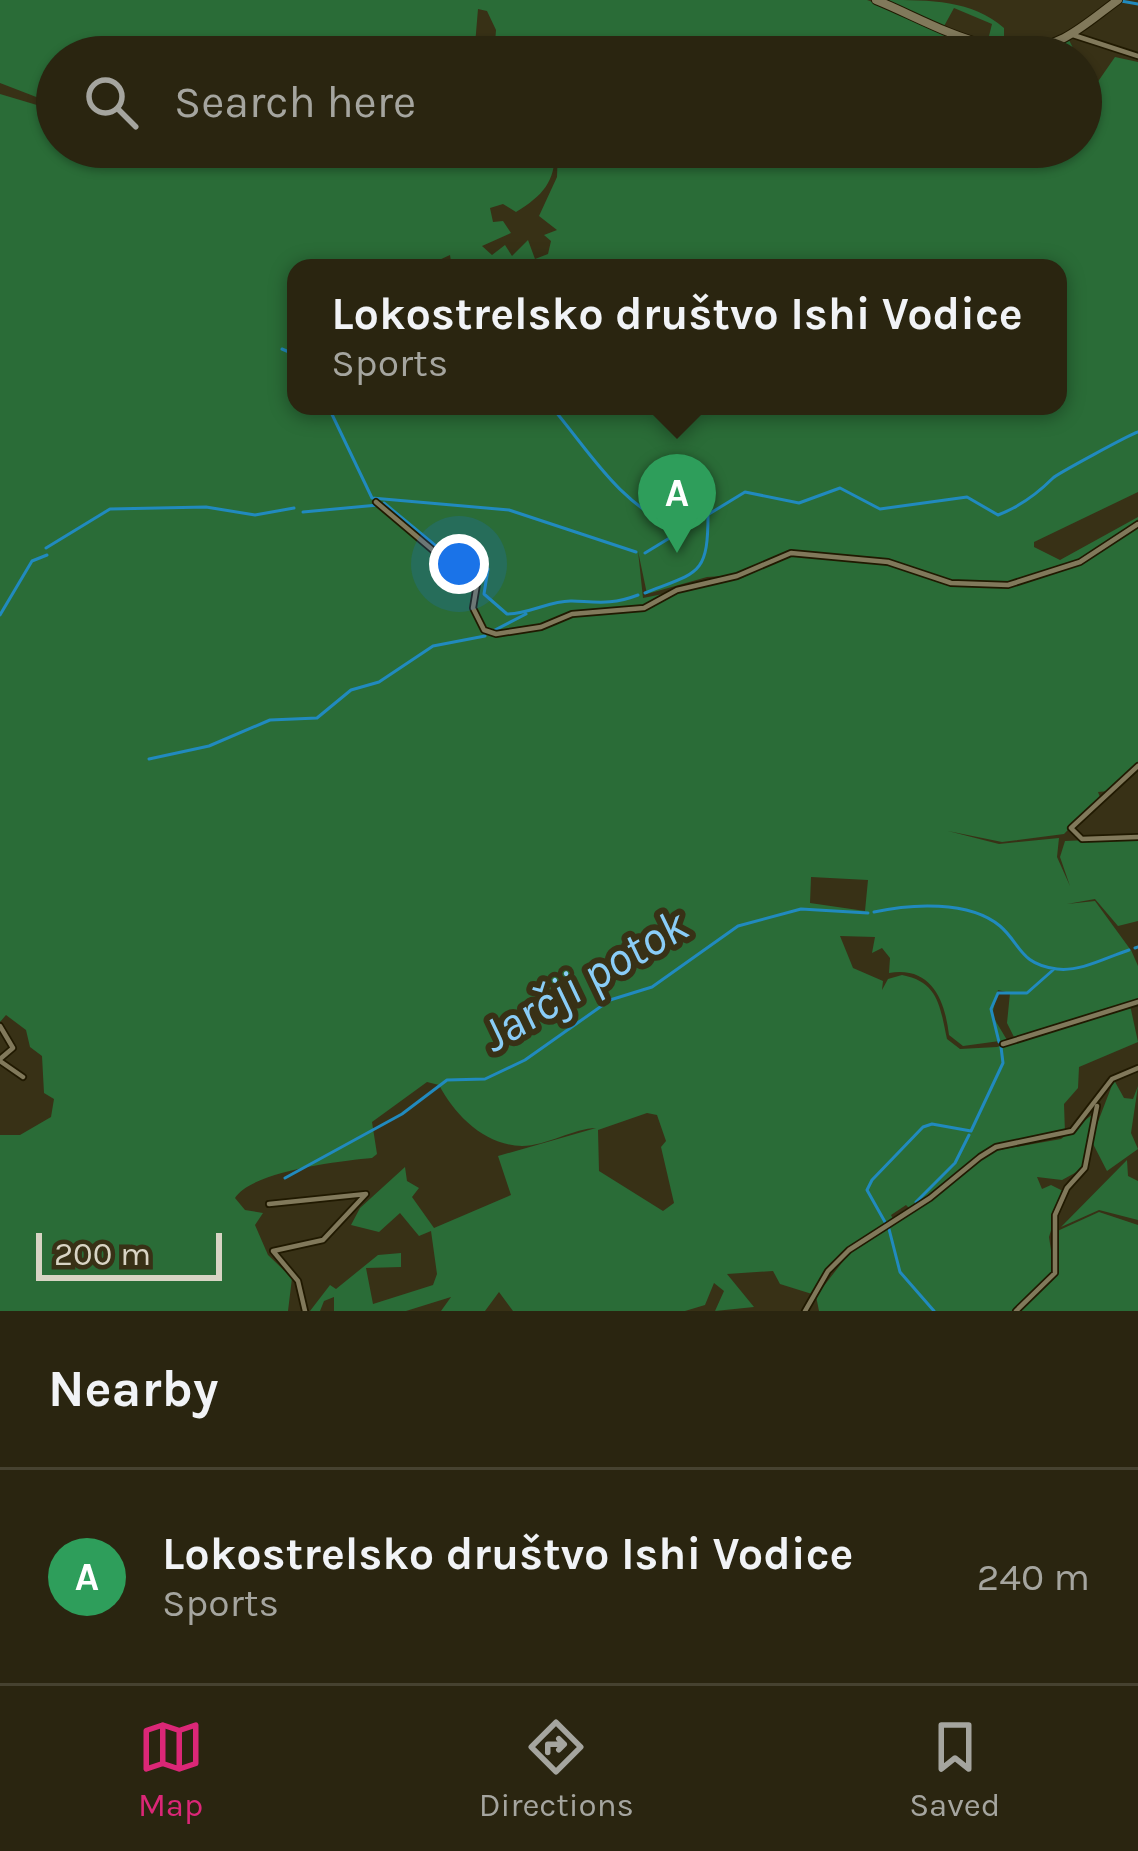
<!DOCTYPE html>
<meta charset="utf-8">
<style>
body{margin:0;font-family:Karla,sans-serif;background:#322d19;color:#f1f3f6}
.scale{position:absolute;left:36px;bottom:30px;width:186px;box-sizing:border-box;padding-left:12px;border:6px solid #d8d4c4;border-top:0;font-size:33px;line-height:42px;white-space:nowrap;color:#d8d4c4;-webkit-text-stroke:9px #383116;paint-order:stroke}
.you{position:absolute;left:459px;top:564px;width:42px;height:42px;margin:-30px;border:9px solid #fff;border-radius:50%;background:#1a73e8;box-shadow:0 0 0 18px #1a73e833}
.badge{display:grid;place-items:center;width:78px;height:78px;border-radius:50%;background:#db2777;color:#fff;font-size:39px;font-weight:700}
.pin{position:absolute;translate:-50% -99px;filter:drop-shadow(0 3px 6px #0008)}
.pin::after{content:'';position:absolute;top:63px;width:42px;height:36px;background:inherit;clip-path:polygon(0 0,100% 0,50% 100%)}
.popup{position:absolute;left:287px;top:259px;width:780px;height:156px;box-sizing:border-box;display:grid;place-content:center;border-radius:24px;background:#2a2510;filter:drop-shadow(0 3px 9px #0005);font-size:39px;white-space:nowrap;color:#a5a59f}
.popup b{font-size:45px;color:#f1f3f6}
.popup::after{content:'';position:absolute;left:50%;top:100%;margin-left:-24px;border:24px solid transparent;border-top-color:#2a2510}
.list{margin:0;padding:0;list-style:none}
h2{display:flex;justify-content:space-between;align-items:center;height:156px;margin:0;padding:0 48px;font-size:51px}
h2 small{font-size:39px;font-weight:400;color:#a5a59f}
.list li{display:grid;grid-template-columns:78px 1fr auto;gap:36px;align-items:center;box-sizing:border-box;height:216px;padding:0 48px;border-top:3px solid #464230}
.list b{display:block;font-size:45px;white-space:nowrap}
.list p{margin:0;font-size:39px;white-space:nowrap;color:#a5a59f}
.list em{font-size:39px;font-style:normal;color:#a5a59f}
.icon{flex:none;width:66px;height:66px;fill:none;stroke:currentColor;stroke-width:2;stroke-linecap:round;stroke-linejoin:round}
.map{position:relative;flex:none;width:1138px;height:1311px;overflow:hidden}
.search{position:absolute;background:#2a2510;box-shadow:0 3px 9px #0004;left:36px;right:36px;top:36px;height:132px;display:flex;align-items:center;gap:30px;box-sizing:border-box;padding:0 42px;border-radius:66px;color:#a5a59f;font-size:45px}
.sheet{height:372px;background:#2a2510}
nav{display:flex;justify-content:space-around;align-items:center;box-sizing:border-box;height:168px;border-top:3px solid #464230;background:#2a2510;font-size:33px;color:#a5a59f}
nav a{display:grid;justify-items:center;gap:6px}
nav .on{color:#db2777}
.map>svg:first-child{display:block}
.green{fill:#2a6c37;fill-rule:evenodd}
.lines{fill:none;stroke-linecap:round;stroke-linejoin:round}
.stream{stroke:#218abe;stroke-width:3}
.street-casing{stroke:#201900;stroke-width:8}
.secondary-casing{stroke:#201900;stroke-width:10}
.street{stroke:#81795b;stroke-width:4.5}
.secondary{stroke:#81795b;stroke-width:8}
.labels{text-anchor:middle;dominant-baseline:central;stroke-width:12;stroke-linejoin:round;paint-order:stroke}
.water-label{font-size:48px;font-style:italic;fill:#8acdf7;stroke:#383116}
</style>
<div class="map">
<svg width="1138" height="1311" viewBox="0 0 1138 1311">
<rect width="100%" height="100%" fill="#383116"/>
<path class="green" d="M0,0H867C931,22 999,67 1069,40L1077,56L494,57L496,30L487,11L478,9L474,57H57V105L0,83Z
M886,0C930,0 972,0 1004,28V41L988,40L992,24L954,8L943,28Z
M1115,57L1138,62V492L1034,542V547L1060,560L1138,517V522L1073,563L1000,584L945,580L871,557L789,551L739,575L707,577L647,594L638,551L643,598L742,578L791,554L884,562L943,584L1000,588L1080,565L1138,525V764L1109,791L1098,792L1100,797L1064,834L1002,842L948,831L999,844L1059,838L1057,857L1070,886L1060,857L1065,841L1138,838V921L1118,926L1095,899L1067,904L1095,901L1130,949L1106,957L1131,950L1138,966V1000L1014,1037L1007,1023L1010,993L998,990L992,1015L1007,1040L963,1046L949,1035C945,1001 932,966 889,973L890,958L882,948L872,953L875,937L840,936L853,968L883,981L882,990L888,979L902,975C939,982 940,1007 947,1039L960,1049L997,1047L1130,1005L1138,1042L1079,1067L1078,1088L1064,1104L1065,1133L996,1145L910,1209L906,1205L891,1215L893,1219L849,1247L812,1294L780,1284L773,1271L727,1274L754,1307L715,1311L724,1291L714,1283L705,1305L685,1311H513L499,1292L485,1311H441L451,1297L406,1311H334V1297L324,1301L320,1311H310L330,1285L336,1289L378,1255L401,1253V1267L366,1268L373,1304L433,1285L437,1274L431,1231L419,1236L400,1213L379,1232L351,1225L360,1208L405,1167L407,1181L419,1188L412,1197L434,1228L511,1195L498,1156L596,1128C575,1128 546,1146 522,1146C484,1145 455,1115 439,1085L427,1082L372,1122L377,1154L372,1158C340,1161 252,1171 235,1198L245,1210L263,1213L255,1225L268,1255L292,1278L288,1311H0V1135H20L51,1117L54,1099L44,1093L42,1056L30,1047L26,1030L6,1015L0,1022V94L57,111V147H555C556,181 544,195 516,212L503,204L490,208L493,222L503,221L511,233L482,246L492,255L505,245L512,256L528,240L535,259L548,254L551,241L544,235L557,230L539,216L557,177L558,147H1081V106ZM450,255L452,268H1058V406H296V268H448L437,261ZM811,877L868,880L865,911L810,903ZM647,1113L657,1115L666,1141L661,1147L674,1203L663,1211L599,1171L598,1130Z
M1114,1080L1124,1098L1133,1099L1138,1086L1131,1133L1138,1149L1107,1171L1091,1140Z
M1093,1114L1084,1168L1062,1180L1037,1177L1042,1189L1051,1185L1063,1191L1049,1237L1054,1270L1015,1311H819L816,1296L851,1251L935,1197L993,1151L1061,1139Z
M1127,1160L1128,1176L1138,1181V1220L1099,1210L1061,1227Z
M1099,1212L1138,1225V1311H1019L1054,1279L1053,1233Z"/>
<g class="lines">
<path class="stream" d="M1121,1L1138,4
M282,349L296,355
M328,406L372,498L509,510L636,552
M551,406C596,460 614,497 679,532
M384,503L442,551L488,569L484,594L507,614C530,614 551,600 572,601C598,602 612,605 638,595
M303,512L378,505
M46,548L110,509L206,507L255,515L294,508
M645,553L745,492L799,503L840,488L880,509L967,497L998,515C1019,507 1038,493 1053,478C1057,474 1129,435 1138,432
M645,593C698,572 708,576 708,515
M0,615L32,561L47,555
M493,631L526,614
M149,759L209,746L270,720L317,718L351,690L379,682L433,646L485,636
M874,912C910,904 969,900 1000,926C1021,944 1019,964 1057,969C1081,972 1107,957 1129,950
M1135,948L1138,947
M999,1042L991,1009L998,993H1027L1053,970
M285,1178L402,1114L447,1080L485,1079L525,1060L610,1000L652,987L738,926L801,909L868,913
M916,1202L955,1163L969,1135
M885,1222L867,1190L872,1180L923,1127L932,1124L971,1131L1003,1063L1001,1047
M889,1229L900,1272L934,1311"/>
<g class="street-casing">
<path id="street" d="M1070,34L1138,56
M376,502L441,557L474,573L478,578L473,608L484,630L496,634L541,627L572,614L644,608L677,590L737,576L791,553L888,562L951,583L1008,585L1080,562L1138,524
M1138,766L1071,828L1082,839L1138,837
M0,1026L13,1048L0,1059
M1003,1044L1138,1002
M0,1061L23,1077
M269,1204L366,1194L323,1240L273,1251L298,1281L305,1311
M805,1311L828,1271L849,1250L930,1198L980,1157L996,1147L1072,1131L1112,1079L1138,1068
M1016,1311L1055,1273V1215L1067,1188L1085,1168L1097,1106"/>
</g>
<g class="secondary-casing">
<path id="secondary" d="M876,0C931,22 1003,70 1064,38C1083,28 1100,13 1118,0"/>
</g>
<use href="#street" class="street"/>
<use href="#secondary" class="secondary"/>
</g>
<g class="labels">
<g class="water-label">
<text transform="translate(584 980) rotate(-31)">Jarčji potok</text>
</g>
</g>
</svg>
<div class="scale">200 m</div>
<div class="you"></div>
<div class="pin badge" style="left:677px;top:553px;background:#2e9e5b">A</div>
<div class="popup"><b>Lokostrelsko društvo Ishi Vodice</b>Sports</div>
<div class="search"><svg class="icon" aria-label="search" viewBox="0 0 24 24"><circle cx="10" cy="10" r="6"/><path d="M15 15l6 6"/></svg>Search here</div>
</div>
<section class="sheet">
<h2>Nearby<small></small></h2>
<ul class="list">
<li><span class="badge" style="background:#2e9e5b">A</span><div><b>Lokostrelsko društvo Ishi Vodice</b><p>Sports</p></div><em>240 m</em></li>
</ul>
</section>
<nav>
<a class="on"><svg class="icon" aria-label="map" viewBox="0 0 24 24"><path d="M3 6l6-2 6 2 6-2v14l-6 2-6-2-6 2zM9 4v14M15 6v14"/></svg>Map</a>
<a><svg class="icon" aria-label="directions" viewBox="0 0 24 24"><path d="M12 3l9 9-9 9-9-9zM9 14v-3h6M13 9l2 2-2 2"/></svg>Directions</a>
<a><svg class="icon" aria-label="saved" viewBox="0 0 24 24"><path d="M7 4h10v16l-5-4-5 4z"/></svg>Saved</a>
</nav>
